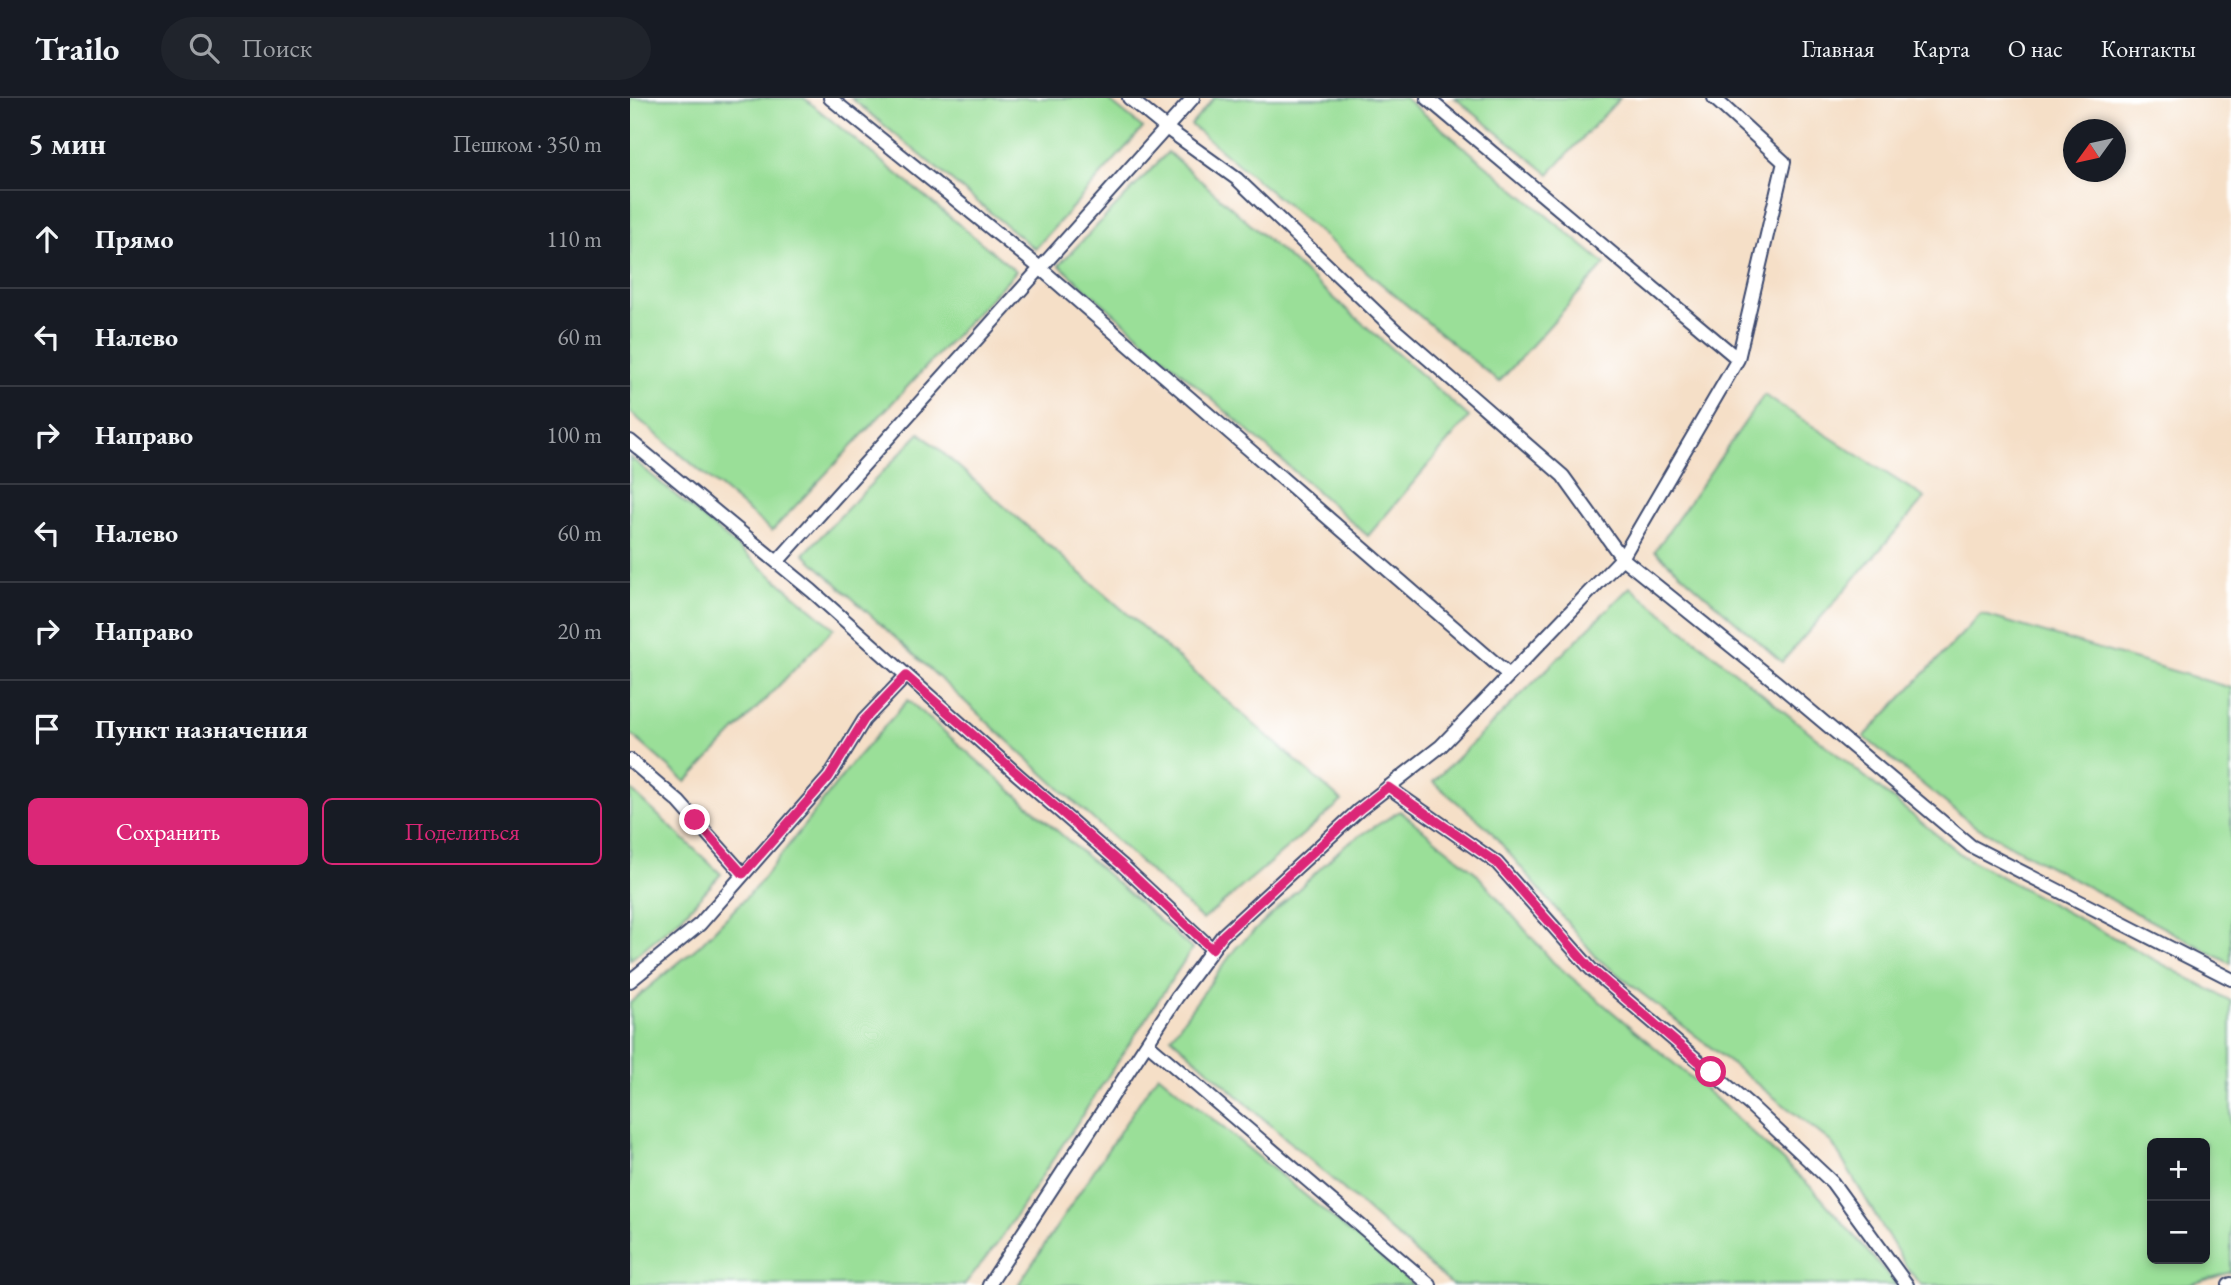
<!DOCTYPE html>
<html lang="ru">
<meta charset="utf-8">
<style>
body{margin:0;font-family:"EB Garamond",serif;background:#20242c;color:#f1f3f6}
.controls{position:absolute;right:21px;bottom:21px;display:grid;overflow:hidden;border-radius:10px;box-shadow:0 4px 10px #0003}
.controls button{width:63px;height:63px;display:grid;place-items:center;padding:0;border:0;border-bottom:2px solid #363941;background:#171b24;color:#f1f3f6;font:35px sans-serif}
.compass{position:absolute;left:1433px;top:21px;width:63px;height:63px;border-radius:50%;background:#171b24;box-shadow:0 4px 10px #0003;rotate:237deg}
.stop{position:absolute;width:21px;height:21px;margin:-16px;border:5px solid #db2777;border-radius:50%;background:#fff}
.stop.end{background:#db2777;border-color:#fff;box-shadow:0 2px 7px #0008}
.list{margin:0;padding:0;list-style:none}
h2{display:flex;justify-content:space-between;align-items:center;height:91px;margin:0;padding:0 28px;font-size:30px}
h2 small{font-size:23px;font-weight:400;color:#9ea1a6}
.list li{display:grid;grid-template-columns:46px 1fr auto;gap:21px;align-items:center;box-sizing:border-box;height:98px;padding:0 28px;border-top:2px solid #363941}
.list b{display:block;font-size:26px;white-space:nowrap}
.list em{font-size:23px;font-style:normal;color:#9ea1a6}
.actions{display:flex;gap:14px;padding:21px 28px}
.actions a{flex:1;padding:16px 0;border:2px solid #db2777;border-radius:10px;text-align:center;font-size:24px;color:#db2777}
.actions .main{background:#db2777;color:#fff}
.icon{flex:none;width:38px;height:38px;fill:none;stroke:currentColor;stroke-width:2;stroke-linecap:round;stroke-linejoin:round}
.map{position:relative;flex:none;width:1601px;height:1187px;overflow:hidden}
header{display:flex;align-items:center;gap:42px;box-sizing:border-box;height:98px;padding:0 35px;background:#171b24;border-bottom:2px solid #363941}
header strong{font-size:33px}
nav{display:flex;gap:38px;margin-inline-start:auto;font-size:24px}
.search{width:490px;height:63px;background:#20242c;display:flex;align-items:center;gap:18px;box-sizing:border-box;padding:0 24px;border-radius:38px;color:#9ea1a6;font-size:26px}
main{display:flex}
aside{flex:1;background:#171b24}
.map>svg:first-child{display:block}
.green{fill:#9adf98;stroke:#5a877b;stroke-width:2;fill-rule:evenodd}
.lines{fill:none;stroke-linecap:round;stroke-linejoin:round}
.service-casing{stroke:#3c496e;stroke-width:16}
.service{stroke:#fff;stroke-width:12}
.route{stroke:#db2777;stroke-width:9}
</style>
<header>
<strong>Trailo</strong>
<div class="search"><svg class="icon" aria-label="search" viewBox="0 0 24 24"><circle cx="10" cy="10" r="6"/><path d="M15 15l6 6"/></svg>Поиск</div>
<nav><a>Главная</a><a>Карта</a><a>О нас</a><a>Контакты</a></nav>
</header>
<main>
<aside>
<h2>5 мин<small>Пешком · 350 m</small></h2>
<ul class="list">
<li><svg class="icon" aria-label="ahead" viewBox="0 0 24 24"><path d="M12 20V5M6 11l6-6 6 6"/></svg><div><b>Прямо</b></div><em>110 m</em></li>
<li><svg class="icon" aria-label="left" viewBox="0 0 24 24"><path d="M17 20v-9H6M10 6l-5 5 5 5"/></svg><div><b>Налево</b></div><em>60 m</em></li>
<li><svg class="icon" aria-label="right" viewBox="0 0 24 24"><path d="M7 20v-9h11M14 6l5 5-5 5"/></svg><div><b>Направо</b></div><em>100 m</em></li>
<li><svg class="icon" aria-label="left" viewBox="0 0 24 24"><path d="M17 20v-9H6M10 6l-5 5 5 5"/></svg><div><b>Налево</b></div><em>60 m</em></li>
<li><svg class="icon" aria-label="right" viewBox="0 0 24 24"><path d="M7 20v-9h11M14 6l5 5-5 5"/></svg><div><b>Направо</b></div><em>20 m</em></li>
<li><svg class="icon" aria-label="arrive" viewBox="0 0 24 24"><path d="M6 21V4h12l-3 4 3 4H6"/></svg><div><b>Пункт назначения</b></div></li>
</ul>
<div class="actions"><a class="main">Сохранить</a><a>Поделиться</a></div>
</aside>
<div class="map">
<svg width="1601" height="1187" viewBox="0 0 1601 1187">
<rect width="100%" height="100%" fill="#fff"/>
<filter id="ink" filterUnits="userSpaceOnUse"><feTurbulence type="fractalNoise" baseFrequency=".0143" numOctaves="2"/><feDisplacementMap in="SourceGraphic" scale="14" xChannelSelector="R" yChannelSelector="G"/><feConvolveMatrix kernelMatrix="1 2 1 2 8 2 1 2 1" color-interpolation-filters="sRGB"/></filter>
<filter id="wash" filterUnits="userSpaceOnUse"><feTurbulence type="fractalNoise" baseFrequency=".00686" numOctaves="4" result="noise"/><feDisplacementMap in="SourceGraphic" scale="28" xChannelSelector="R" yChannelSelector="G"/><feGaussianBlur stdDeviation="1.57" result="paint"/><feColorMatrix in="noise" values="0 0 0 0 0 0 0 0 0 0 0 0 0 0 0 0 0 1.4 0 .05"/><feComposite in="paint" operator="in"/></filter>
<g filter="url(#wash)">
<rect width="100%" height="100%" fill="#f5dfc7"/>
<path class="green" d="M0,0H174L386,173L142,433L0,314Z
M221,0H476L513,30L405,151Z
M584,0H775L975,166L869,284L561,27Z
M825,0H990L919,76Z
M538,54L839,319L738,438L429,167Z
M1134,297L1295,400L1152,564L1025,453Z
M290,335L712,703L573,822L174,456Z
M0,359L204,530L56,684L0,635Z
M1000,489L1333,758L1601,903V1174L1559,1187H1292L1279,1173L1202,1045L967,860L858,730L803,684ZM1522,1045H1575V1161H1522Z
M1351,516L1601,590V866L1343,727L1234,639Z
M278,602L562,851L367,1146L334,1187H0V905L70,847L127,788L224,663Z
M0,691L91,776L51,820L0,862Z
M770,713L845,774L923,864L1084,999L1185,1093L1267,1187H822L541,939L606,850L715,747Z
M528,976L784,1187H388Z"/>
</g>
<g filter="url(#ink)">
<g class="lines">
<g class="service-casing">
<path id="service" d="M200,0L410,170L879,577
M499,0L536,30L607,81L764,231L933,378L992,460L1108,261L797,0
M1084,0L1154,64L1108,261
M0,343L182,493L388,677L493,768L582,851
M147,464L563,0
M0,662L49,704L113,776
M758,689L867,765L961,871L1121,1008L1202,1084L1277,1187
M0,883L70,826L199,679L234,622L276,578
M517,945L800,1187
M359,1187L547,899L593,837L729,712L811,648L992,460L1146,584L1341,748L1601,881
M1599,1187L1601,1186"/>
</g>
<use href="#service" class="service"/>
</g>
</g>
<g class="lines" filter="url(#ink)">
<path class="route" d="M65,722L113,776L199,679L234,622L276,578L493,768L582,851L593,837L729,712L758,689L867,765L961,871L1081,974"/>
</g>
</svg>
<div class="controls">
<button>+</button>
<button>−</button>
</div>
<svg class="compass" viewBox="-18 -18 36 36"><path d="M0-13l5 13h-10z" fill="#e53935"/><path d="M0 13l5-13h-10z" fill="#9ea1a6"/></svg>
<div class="stop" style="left:1081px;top:974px"></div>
<div class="stop end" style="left:65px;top:722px"></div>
</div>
</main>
